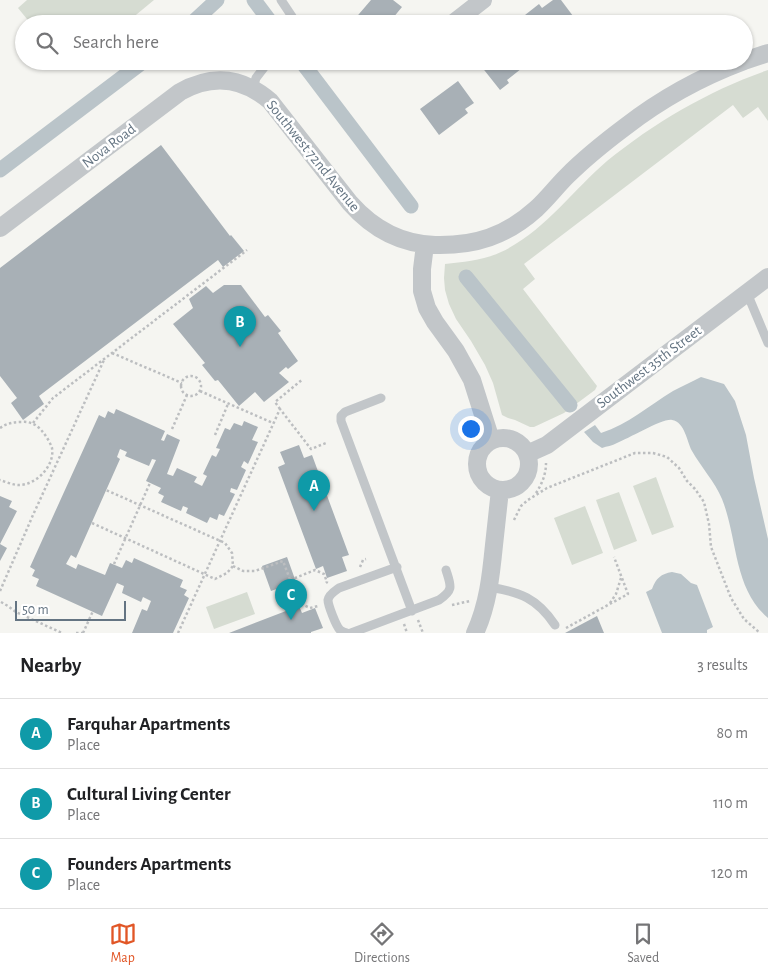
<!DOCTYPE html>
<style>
body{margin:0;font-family:"Alegreya Sans",sans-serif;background:#f2f2f2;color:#202124}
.scale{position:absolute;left:15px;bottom:12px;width:111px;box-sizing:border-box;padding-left:5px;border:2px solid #647482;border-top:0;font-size:14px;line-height:18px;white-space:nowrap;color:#647482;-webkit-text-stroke:4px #fff;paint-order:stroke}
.you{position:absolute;left:470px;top:428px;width:18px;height:18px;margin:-12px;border:4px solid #fff;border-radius:50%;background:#1a73e8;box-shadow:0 0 0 8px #1a73e833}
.badge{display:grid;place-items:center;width:32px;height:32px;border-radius:50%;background:#e15626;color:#fff;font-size:16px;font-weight:700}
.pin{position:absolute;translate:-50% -41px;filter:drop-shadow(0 1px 2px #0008)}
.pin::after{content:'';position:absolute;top:26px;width:18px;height:15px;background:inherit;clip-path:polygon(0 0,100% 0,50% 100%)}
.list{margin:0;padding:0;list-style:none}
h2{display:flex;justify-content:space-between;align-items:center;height:65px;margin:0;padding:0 20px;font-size:21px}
h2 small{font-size:16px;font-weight:400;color:#757577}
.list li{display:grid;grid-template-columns:32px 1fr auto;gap:15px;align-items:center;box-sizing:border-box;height:70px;padding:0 20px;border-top:1px solid #e0e0e0}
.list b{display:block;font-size:19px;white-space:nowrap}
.list p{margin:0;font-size:16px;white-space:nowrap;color:#757577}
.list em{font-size:16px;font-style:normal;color:#757577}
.icon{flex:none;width:28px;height:28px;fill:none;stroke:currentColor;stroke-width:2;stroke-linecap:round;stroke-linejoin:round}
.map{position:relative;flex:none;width:768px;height:633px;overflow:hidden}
.search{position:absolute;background:#fff;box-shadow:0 1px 4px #0004;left:15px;right:15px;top:15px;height:55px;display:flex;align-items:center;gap:12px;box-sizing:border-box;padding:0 18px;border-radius:28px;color:#757577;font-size:19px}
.sheet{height:275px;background:#fff}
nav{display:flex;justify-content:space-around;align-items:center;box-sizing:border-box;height:70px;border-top:1px solid #e0e0e0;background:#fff;font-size:14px;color:#757577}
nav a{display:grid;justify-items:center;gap:2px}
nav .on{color:#e15626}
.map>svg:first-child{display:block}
.green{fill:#d6dcd2}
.water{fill:#bac4c9}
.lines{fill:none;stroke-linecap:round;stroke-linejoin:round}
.canal{stroke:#bac4c9;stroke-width:15}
.building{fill:#a8b0b6}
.path{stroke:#bcbec0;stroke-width:2.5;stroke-dasharray:2.5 2.5;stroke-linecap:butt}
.service{stroke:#c2c6c9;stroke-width:9}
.minor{stroke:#c2c6c9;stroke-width:18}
.labels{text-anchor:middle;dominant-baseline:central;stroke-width:5;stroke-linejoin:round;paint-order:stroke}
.street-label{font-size:15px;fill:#647482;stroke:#fff}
</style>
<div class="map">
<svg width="768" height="633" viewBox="0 0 768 633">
<rect width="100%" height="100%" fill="#f5f5f1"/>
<path class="green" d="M27,0H154L125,24H31L18,8Z
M768,70V121L758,107L743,118L733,105L524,264L535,279L523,289L597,386L595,390L564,413L534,427H530L515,420L508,418L502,415L493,383L485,365L471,341L456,319L449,304L445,290L444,278L445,264C464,262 484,260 501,252C544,232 572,191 607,161C655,122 710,90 768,70Z
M656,477L674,527L652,535L633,486Z
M619,492L637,541L614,550L596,500Z
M585,506L603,553L572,565L554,518Z
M247,592L255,614L214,629L206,607Z"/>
<path class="water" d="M701,377L724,384L735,401L746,435L754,478L768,539V618C733,588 738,539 722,499C715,482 701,467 692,451C687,442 685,422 672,420C663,418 628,439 617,443C612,446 607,446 602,448L593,442L584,432L595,425L601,433C629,424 648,406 673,391C682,386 692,382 701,377Z
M672,572L681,574L691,583L697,585L713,627L707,630V633H662L646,592L652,589C656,578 661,574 672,572Z"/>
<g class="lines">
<path class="canal" d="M254,0L272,24
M191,24L217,0
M301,61L411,206
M0,170L144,61
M466,277L570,405"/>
</g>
<path class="building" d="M371,0H393L402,7L388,24H356L353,21Z
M553,0H561L573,16L563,24H532L525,15L539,4L542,8Z
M477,61H531L507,80L509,83L500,90Z
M458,81L474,103L465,109L468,113L439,135L420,109Z
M161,145L230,236L231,235L244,251L223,267L218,260L39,396L44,404L23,420L11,403L17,398L0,376V268Z
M224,285H241L265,317L268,315L281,331L278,333L298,361L288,369L286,367L279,373L289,382L264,402L255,392L239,406L218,380L215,381L202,365L205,363L173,324L193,308L189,299L206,286L213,293Z
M116,409L165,431L161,440L164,441L167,434L180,440L167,474L173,476L177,468L197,477L194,482L202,486L207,476L203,474L212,455L216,457L220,449L216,448L225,428L230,430L234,423L242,426L244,421L258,427L252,440L258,442L248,464L244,461L241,467L246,470L237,490L231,488L230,492L235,494L224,516L219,514L217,520L210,517L207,523L186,513L188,508L183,506L181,511L161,502L164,496L158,493L161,488L146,481L156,460L152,459L149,466L125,456L127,452L120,449L117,457L120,459L76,558L71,555L66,564L76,569L78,564L105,575L110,563L122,568L126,560L132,563L134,558L183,580L180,587L187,590L184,595L189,598L173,633H132L142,609L147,611L151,601L143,597L141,602L122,593L124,586L117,583L102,616L36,586L39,579L32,576L35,570L30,567L99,415L105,418L108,411L114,414Z
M299,445L304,458L312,455L349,555L342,557L347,571L327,578L323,566L316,569L278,467L285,464L280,452Z
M0,496L12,501L9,507L17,511L0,544L7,548L0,561Z
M287,557L296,582L271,591L262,566Z
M299,606L302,613L315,608L323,628L311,632V633H229Z
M597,616L604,633H565Z"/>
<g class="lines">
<path class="path" d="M112,353L182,383
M181 386a10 10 0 1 1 20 0a10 10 0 1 1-20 0Z
M200,391L273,423
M280,409L275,402L303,379
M33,423L53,398L247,250
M0,428C7,423 14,422 22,422C30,421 37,425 42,431C46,436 50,442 52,448C55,466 36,485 19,485C13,485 6,482 0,480
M172,429L187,395
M215,435L228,404
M536,493C542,484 546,474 546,463
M514,520L521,506L528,500L547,488L635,453H653L667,457L679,468L687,481L695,489L704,502L709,524L711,547L731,598L744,619L760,633
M92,523L215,579L227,573L233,566L232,553L225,543L106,490
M114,564L150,483
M233,566L243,571H255L283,561L299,603L310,608L318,606
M360,567L363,560L366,559
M290,580L315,570L324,574L327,582L326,583
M0,591L33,515L104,360
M1,602L8,606L16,612L62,633
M610,603L616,594L621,578
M452,605L470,601
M418,620L423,633
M404,624L407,633
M566,628L628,594L614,557
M76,633H83
M83,633L93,611
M178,633L280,409L311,449L326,443"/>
<path class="service" d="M281,0L297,24
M253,88L256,78L269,61
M747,293L768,343
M381,398L345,412L341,416V421L412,611
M489,587C520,592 537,598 555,625
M347,633C343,632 343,632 340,630C336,626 328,605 328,600C329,594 335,591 339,588L397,567
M351,633L439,600C454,590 451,586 446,570"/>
<path class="minor" d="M452,24L483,0
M744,61L768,53
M0,228L180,92C212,74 242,77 270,101L350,203C373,229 400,244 435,245C475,246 506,236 536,209C547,199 556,187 567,176C585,158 605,142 625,127C661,99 701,77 744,61
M425,245L422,269V291L427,308L435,322L456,351L472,380L491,440
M477 464a26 26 0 1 1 52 0a26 26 0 1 1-52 0Z
M527,454L547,445L768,277
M475,633C488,605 491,575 494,545C496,527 498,509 500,490"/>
</g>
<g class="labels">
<g class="street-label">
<text transform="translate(109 146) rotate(-37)">Nova Road</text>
<text transform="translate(313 156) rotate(51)">Southwest 72nd Avenue</text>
<text transform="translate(649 367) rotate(-37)">Southwest 35th Street</text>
</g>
</g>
</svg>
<div class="scale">50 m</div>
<div class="you"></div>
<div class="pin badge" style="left:314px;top:511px;background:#0f9aa8">A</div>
<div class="pin badge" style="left:240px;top:347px;background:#0f9aa8">B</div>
<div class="pin badge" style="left:291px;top:620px;background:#0f9aa8">C</div>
<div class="search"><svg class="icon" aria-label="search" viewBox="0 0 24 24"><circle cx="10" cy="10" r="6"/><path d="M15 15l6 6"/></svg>Search here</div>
</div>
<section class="sheet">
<h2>Nearby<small>3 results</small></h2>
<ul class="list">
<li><span class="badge" style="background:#0f9aa8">A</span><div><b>Farquhar Apartments</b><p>Place</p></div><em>80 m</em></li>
<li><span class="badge" style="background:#0f9aa8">B</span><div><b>Cultural Living Center</b><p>Place</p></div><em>110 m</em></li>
<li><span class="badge" style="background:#0f9aa8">C</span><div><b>Founders Apartments</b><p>Place</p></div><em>120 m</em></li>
</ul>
</section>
<nav>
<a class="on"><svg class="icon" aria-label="map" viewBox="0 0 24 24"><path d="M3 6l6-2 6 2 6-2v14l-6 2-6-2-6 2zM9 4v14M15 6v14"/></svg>Map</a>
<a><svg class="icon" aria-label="directions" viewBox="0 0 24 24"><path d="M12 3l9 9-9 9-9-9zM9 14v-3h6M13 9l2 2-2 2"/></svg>Directions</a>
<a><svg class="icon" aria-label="saved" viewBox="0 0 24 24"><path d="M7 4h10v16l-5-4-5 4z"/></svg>Saved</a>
</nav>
